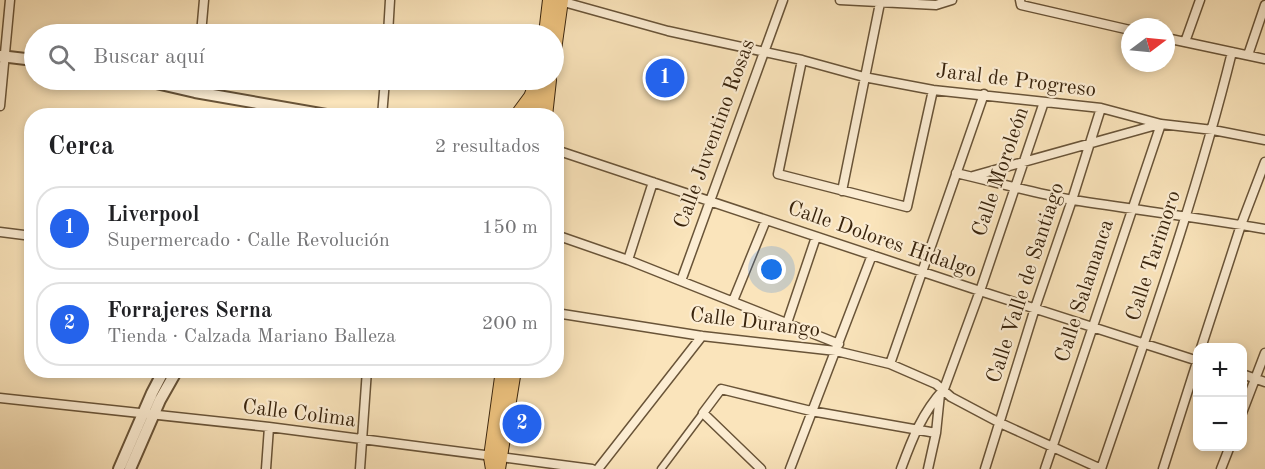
<!DOCTYPE html>
<html lang="es">
<meta charset="utf-8">
<style>
body{margin:0;font-family:"Old Standard TT",serif;background:#f6f6f6;color:#202124}
.controls{position:absolute;right:18px;bottom:18px;display:grid;overflow:hidden;border-radius:12px;box-shadow:0 3px 9px #0003}
.controls button{width:54px;height:54px;display:grid;place-items:center;padding:0;border:0;border-bottom:2px solid #e0e0e0;background:#fff;color:#202124;font:30px sans-serif}
.compass{position:absolute;left:1121px;top:18px;width:54px;height:54px;border-radius:50%;background:#fff;box-shadow:0 3px 9px #0003;rotate:74deg}
.you{position:absolute;left:772px;top:270px;width:21px;height:21px;margin:-15px;border:4px solid #fff;border-radius:50%;background:#1a73e8;box-shadow:0 0 0 9px #1a73e833}
.badge{display:grid;place-items:center;width:39px;height:39px;border-radius:50%;background:#2563eb;color:#fff;font-size:20px;font-weight:700}
.pin{position:absolute;translate:-50% -50%;border:3px solid #fff;box-shadow:0 2px 6px #0006}
.list{margin:0;padding:0;list-style:none}
h2{display:flex;justify-content:space-between;align-items:center;height:78px;margin:0;padding:0 24px;font-size:26px}
h2 small{font-size:20px;font-weight:400;color:#757577}
.list li{display:grid;grid-template-columns:39px 1fr auto;gap:18px;align-items:center;box-sizing:border-box;height:84px;margin:0 12px 12px;padding:0 12px;border:2px solid #e0e0e0;border-radius:24px}
.list b{display:block;font-size:22px;white-space:nowrap}
.list p{margin:0;font-size:20px;white-space:nowrap;color:#757577}
.list em{font-size:20px;font-style:normal;color:#757577}
.icon{flex:none;width:33px;height:33px;fill:none;stroke:currentColor;stroke-width:2;stroke-linecap:round;stroke-linejoin:round}
.map{position:relative;flex:none;width:1265px;height:469px;overflow:hidden}
.search{position:absolute;background:#fff;box-shadow:0 3px 9px #0003;left:24px;top:24px;width:540px;height:66px;display:flex;align-items:center;gap:15px;box-sizing:border-box;padding:0 21px;border-radius:33px;color:#757577;font-size:22px}
.panel{position:absolute;background:#fff;box-shadow:0 3px 9px #0003;left:24px;top:108px;width:540px;height:270px;border-radius:24px}
.map>svg:first-child{display:block}
.lines{fill:none;stroke-linecap:round;stroke-linejoin:round}
.pedestrian-casing{stroke:#695438;stroke-width:9}
.minor-casing{stroke:#695438;stroke-width:11}
.tertiary-casing{stroke:#695438;stroke-width:14}
.primary-casing{stroke:#39240d;stroke-width:16}
.pedestrian{stroke:#fcedd3;stroke-width:6}
.minor{stroke:#fcedd3;stroke-width:8}
.tertiary{stroke:#fcedd3;stroke-width:10}
.primary{stroke:#edc27e;stroke-width:14}
.labels{text-anchor:middle;dominant-baseline:central;stroke-width:4.5;stroke-linejoin:round;paint-order:stroke}
.street-label{font-size:21px;fill:#39240d;stroke:#fcedd3}
</style>
<div class="map">
<svg width="1265" height="469" viewBox="0 0 1265 469">
<rect width="100%" height="100%" fill="#fae4bb"/>
<filter id="stains"><feTurbulence type="fractalNoise" baseFrequency=".00333" numOctaves="4"/><feColorMatrix values="0 0 0 0 .2 0 0 0 0 .09 0 0 0 0 .02 0 0 0 .5 -.17"/></filter>
<radialGradient id="worn" r=".72"><stop offset=".6" stop-color="#630" stop-opacity="0"/><stop offset="1" stop-color="#630" stop-opacity=".3"/></radialGradient>
<g class="lines">
<g class="pedestrian-casing">
<path id="pedestrian" d="M661,469L703,413"/>
</g>
<g class="minor-casing">
<path id="minor" d="M840,0L936,5L952,0
M1020,0L1021,5L1130,30
M560,1L668,31L802,60L864,77L933,90L1101,108L1161,124L1213,130L1265,140
M201,34L204,0
M388,34L390,0
M1166,38L1265,59
M1185,42L1200,0
M1248,55L1265,5
M802,60L778,174L907,207L933,90
M195,92L196,80
M0,106L10,0
M382,116L385,80
M556,150L980,291L1198,361
M956,173C995,182 1033,193 1073,200C1137,210 1201,218 1265,229
M973,176L1160,124
M842,191L880,3
M0,232L32,236
M556,235L628,260L839,344
M628,260L653,182
M681,281L783,0
M733,301L766,220
M556,313L702,336L836,351L890,364L936,384L951,397L1000,423L1101,469C1148,331 1197,194 1232,52
M787,323L816,237
M1201,348L1241,225L1265,162
M890,364L984,94
M1242,374L1265,382
M0,398L269,427L592,469
M1242,413L1265,353
M266,469L269,427
M360,469L367,370
M598,469L702,336
M761,469L703,413L721,389L811,411L936,433
M790,469L872,255
M901,469C912,439 922,413 944,389L980,291L1044,102
M928,469L936,433L940,394
M985,469L1035,308L1072,200L1101,108
M1045,469L1161,124
M1163,469L1198,359
M1221,469L1230,446"/>
</g>
<g class="tertiary-casing">
<path id="tertiary" d="M0,56L34,60
M143,80L195,92L332,116
M119,469L152,393L164,370
M130,469L160,400L177,370"/>
</g>
<g class="primary-casing">
<path id="primary" d="M546,34L550,0
M554,50L561,0
M517,116L531,97L538,80
M535,116L538,88
M545,116L549,80
M493,469L491,457L503,370
M498,469L514,370"/>
</g>
<use href="#pedestrian" class="pedestrian"/>
<use href="#minor" class="minor"/>
<use href="#tertiary" class="tertiary"/>
<use href="#primary" class="primary"/>
</g>
<g class="labels">
<g class="street-label">
<text transform="translate(1016 81) rotate(7)">Jaral de Progreso</text>
<text transform="translate(715 134) rotate(-70)">Calle Juventino Rosas</text>
<text transform="translate(1001 172) rotate(-71)">Calle Moroleón</text>
<text transform="translate(882 240) rotate(19)">Calle Dolores Hidalgo</text>
<text transform="translate(1154 256) rotate(-72)">Calle Tarimoro</text>
<text transform="translate(1026 283) rotate(-72)">Calle Valle de Santiago</text>
<text transform="translate(1085 291) rotate(-72)">Calle Salamanca</text>
<text transform="translate(755 323) rotate(7)">Calle Durango</text>
<text transform="translate(299 414) rotate(7)">Calle Colima</text>
</g>
</g>
<rect width="100%" height="100%" filter="url(#stains)"/>
<rect width="100%" height="100%" fill="url(#worn)"/>
</svg>
<div class="controls">
<button>+</button>
<button>−</button>
</div>
<svg class="compass" viewBox="-18 -18 36 36"><path d="M0-13l5 13h-10z" fill="#e53935"/><path d="M0 13l5-13h-10z" fill="#757577"/></svg>
<div class="you"></div>
<div class="pin badge" style="left:665px;top:78px">1</div>
<div class="pin badge" style="left:522px;top:424px">2</div>
<div class="search"><svg class="icon" aria-label="search" viewBox="0 0 24 24"><circle cx="10" cy="10" r="6"/><path d="M15 15l6 6"/></svg>Buscar aquí</div>
<section class="panel">
<h2>Cerca<small>2 resultados</small></h2>
<ul class="list">
<li><span class="badge">1</span><div><b>Liverpool</b><p>Supermercado · Calle Revolución</p></div><em>150 m</em></li>
<li><span class="badge">2</span><div><b>Forrajeres Serna</b><p>Tienda · Calzada Mariano Balleza</p></div><em>200 m</em></li>
</ul>
</section>
</div>
